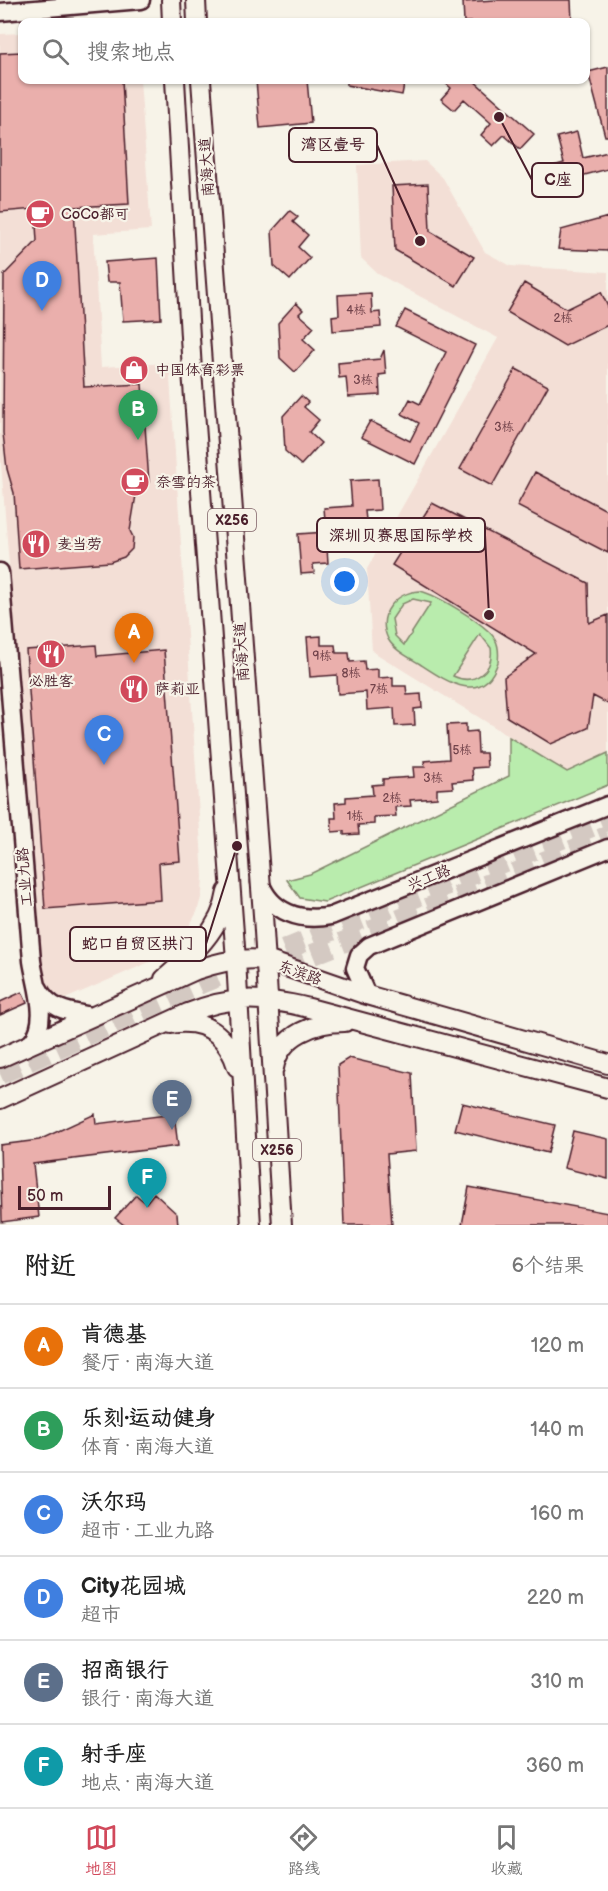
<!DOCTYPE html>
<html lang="zh">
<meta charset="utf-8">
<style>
body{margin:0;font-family:"Balsamiq Sans","LXGW WenKai TC",sans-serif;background:#f2f2f2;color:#222}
.scale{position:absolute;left:18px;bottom:15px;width:93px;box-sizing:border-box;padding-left:6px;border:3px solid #4a1f2b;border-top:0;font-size:16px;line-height:21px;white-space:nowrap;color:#4a1f2b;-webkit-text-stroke:4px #f7f3e8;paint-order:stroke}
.you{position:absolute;left:345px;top:582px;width:21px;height:21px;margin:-15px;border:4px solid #fff;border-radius:50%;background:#1a73e8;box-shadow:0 0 0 9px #1a73e833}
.badge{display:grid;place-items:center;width:39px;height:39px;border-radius:50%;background:#d1495b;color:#fff;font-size:20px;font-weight:700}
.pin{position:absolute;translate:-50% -50px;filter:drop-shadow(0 2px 3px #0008)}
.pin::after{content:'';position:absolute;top:32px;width:21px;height:18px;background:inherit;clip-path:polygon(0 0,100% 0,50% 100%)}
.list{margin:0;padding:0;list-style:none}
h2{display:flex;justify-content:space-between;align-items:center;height:78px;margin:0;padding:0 24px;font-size:26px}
h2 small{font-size:20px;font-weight:400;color:#767676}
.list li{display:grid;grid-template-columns:39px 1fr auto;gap:18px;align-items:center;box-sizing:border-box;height:84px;padding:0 24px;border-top:2px solid #e0e0e0}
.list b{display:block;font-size:22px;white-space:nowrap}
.list p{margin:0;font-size:20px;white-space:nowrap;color:#767676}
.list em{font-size:20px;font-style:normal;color:#767676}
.icon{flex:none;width:33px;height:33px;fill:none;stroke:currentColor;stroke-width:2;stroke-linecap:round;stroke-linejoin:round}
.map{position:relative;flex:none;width:608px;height:1225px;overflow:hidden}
.search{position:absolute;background:#fff;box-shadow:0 2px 4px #0004;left:18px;right:18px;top:18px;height:66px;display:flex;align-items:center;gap:15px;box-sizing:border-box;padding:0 21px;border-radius:12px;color:#767676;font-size:22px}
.sheet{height:582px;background:#fff}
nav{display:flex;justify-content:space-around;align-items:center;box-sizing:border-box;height:84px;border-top:2px solid #e0e0e0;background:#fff;font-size:16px;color:#767676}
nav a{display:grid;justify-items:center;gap:3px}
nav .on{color:#d1495b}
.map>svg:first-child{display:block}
.built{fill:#f3dfd6}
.green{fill:#b9ecad;stroke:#82866c;stroke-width:1.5;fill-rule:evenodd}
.building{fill:#eaafac;stroke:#4a1f2b;stroke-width:1.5}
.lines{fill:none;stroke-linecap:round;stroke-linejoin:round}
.highway-tunnel{stroke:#d4c9c2;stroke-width:21;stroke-dasharray:21 10;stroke-linecap:butt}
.secondary-casing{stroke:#4a1f2b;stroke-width:21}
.primary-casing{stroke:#4a1f2b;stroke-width:22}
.secondary{stroke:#f7f3e8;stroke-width:16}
.primary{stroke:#f7f3e8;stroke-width:18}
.labels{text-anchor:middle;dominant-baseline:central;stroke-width:4.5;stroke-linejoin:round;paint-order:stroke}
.number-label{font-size:12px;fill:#72434b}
.shield{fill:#f7f3e8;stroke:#7e5f64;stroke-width:1.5}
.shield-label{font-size:14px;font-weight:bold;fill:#4a1f2b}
.street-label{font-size:15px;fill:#4a1f2b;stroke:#f7f3e8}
.poi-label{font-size:15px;fill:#4a1f2b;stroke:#f7f3e8;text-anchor:start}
.leader{fill:none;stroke:#4a1f2b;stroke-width:2}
.callout-dot{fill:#4a1f2b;stroke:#f7f3e8;stroke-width:2}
.callout{fill:#f7f3e8;stroke:#4a1f2b;stroke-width:2}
.callout-label{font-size:16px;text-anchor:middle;font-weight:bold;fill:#4a1f2b}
</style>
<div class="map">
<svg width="608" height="1225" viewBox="0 0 608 1225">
<rect width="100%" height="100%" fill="#f7f3e8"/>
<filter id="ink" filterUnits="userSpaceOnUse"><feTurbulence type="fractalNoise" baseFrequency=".0167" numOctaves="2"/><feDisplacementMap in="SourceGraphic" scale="12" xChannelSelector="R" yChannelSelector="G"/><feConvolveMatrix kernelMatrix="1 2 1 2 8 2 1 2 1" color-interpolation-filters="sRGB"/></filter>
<g filter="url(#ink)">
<path class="built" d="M22,33V80H140L151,230L93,234L101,367L169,363L203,876L202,894L197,912L186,932L173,946L161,957L65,999L42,987L0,450V34Z
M425,161L443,178L485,252L511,266L608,272V753L567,772L372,651L367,569L498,338L378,274L361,258L357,165Z"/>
<path class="green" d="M420,591C437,595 486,624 495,639C499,646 499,654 498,662C483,707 446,681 420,664C409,657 395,651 388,639C376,614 396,592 420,591ZM413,599L431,603L404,645L395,636L392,619L402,604ZM480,634L491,648C494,671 474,686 453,676Z
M509,737L567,772L608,753V785L325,902L300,898L287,880L310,874L509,776Z"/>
<path class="building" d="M495,0H571L572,22H464L463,2Z
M22,52V80H122L129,204L74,207L84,387L142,384L149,482L136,495L130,531L133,537L132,549L124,557L110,562L19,569L14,493L7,469L3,433L4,275L37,241L35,209L0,212V53Z
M608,67V136H605L588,72Z
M256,80H307L311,123L260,128Z
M347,80H405L402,95L347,85Z
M442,80H473L534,134L520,149L504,135L493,146L481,135L491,123L464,99L454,110L441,99L451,88Z
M577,132L583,158L608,152V169L546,185L542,169L564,163L557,137Z
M428,184L430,231L474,257L456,286L395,250L392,186Z
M290,211L298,217L293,222L308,235L298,247L310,258L290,280L274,266L272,231Z
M608,217V251L558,249L561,230Z
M158,258L161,319L123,321L120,282H107L105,262Z
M524,283L567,309L601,292L608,307V325L565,346L507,312Z
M371,293L372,313L380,312L381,327L333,331L332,316L339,315L338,295Z
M296,303L303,310L299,314L314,327L303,339L315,350L295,372L280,358L278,323Z
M405,310L475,345L415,464L361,437L370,421L410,441L419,423L402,414L410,399L420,404L446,352L396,327Z
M384,350L386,374L379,375L380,395L348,397L346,377L339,378L338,363L380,359Z
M516,369L548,386L492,486L460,469Z
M301,396L308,402L304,407L319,420L309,432L321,443L301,465L285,451L283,416Z
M535,472L608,511V553L517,506Z
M378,479L380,510L365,511L366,520L353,521L354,537L339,538L340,547L327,548L328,563L313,564L314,573L301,574L298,534L326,532L324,508L352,506L350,481Z
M432,503L588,583L589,623L608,615V704L593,696L588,728L551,744L507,717L504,677L536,654L392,565Z
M321,636V645H335L336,653H349L350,662L364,661L365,670L378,669V678L393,677V686H406L407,695L421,694L422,708L414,709L415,725L395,726L394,708L367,710L366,692L338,694L337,675L310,677L307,637Z
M96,645L97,656L164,650L180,861L159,863L161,900L45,909L26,650Z
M466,724V732L477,731L478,753H486L487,767L472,768L473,780L452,782L453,788L437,789V798L410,800L411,806L395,807L396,816L374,817V824L358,825L359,834L344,835V831L332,832L331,818H336L335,803L346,802V797L373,795L372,785L383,784V779L414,777L413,767H425L424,761L449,759L447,725Z
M22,992L27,1003L0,1015V1002Z
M349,1058L412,1073L416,1151L387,1154L392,1225H344L338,1065Z
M462,1103L555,1125L548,1153L455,1130Z
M95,1114L96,1124L174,1114L178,1146L33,1164L39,1217L2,1222L0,1145L39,1140Z
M573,1131L608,1139V1179L564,1168Z
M469,1187L608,1213V1225H462Z
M154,1193L177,1214L178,1225H124L115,1218L136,1195L146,1203Z"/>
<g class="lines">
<path class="highway-tunnel" d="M284,966L608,836
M0,1074L204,982L608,820"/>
<g class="secondary-casing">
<path id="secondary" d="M0,12L141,0
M0,572L32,961C36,987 50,1021 31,1043
M260,882C271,913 301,922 331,916L608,805
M38,987C49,1010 69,1012 92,1016
M367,995L355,968L359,955L369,946L608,848"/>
</g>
<g class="primary-casing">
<path id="primary" d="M171,0L172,22
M196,0L197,22
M175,80L192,371L236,960L251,1225
M201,80L263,915L282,1225
M164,979C191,956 222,929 227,892
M171,1024C205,1018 227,1035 237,1067
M0,1058L196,970C219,962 241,957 266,960L367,995L608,1064
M274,1068C280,1034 316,1022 345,1022
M0,1099L188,1013C232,995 263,997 309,1008L608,1088"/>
</g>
<use href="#secondary" class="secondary"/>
<use href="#primary" class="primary"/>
</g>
</g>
<defs>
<g id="cafe-disc" transform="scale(1.5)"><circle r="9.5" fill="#d1495b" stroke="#f7f3e8"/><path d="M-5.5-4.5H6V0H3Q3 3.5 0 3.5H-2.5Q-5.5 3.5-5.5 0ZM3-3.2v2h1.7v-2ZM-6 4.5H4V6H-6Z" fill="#fff"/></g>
<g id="shop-disc" transform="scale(1.5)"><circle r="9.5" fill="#d1495b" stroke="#f7f3e8"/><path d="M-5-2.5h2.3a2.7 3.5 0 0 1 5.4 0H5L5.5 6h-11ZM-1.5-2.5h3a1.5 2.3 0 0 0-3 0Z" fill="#fff"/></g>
<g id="restaurant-disc" transform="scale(1.5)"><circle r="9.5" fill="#d1495b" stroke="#f7f3e8"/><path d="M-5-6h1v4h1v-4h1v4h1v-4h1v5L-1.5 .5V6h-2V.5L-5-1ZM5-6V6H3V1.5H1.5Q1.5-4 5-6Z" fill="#fff"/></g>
</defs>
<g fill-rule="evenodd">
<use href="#cafe-disc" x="40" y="214"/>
<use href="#shop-disc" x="134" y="370"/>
<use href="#cafe-disc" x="135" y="482"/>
<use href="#restaurant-disc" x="36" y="544"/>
<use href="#restaurant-disc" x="51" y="654"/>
<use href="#restaurant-disc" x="134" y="689"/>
</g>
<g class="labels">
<g class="number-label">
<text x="356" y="310">4栋</text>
<text x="563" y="318">2栋</text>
<text x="363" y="380">3栋</text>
<text x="504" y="427">3栋</text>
<text x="322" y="656">9栋</text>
<text x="351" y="673">8栋</text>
<text x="379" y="689">7栋</text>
<text x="462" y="750">5栋</text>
<text x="433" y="778">3栋</text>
<text x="392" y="798">2栋</text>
<text x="355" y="816">1栋</text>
</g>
<g class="shield">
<rect x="208" y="509" width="48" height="22" rx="4.5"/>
<rect x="253" y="1139" width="48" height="22" rx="4.5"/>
</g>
<g class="shield-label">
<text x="232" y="520">X256</text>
<text x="277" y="1150">X256</text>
</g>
<g class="street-label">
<text transform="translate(207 167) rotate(-94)">南海大道</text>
<text transform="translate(242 652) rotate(-94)">南海大道</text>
<text transform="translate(25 877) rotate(-95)">工业九路</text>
<text transform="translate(429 878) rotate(-22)">兴工路</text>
<text transform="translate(300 973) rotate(20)">东滨路</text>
</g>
<g class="poi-label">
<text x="61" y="214">CoCo都可</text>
<text x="155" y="370">中国体育彩票</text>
<text x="156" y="482">奈雪的茶</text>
<text x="57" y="544">麦当劳</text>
<text x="51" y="681" text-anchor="middle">必胜客</text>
<text x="155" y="689">萨莉亚</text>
</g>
</g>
<path class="leader" d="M420 241L377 145M499 117L532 180M489 615L485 535M237 846L206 944"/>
<g class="callout-dot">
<circle cx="420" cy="241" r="6"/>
<circle cx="499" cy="117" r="6"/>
<circle cx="489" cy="615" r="6"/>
<circle cx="237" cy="846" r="6"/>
</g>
<g class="callout">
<rect x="289" y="128" width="88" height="34" rx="6"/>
<rect x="532" y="163" width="51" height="34" rx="6"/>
<rect x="317" y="518" width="168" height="34" rx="6"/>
<rect x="70" y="927" width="136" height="34" rx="6"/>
</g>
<g class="callout-label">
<text x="333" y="150">湾区壹号</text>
<text x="558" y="185">C座</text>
<text x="401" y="541">深圳贝赛思国际学校</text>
<text x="138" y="949">蛇口自贸区拱门</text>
</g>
</svg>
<div class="scale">50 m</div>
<div class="you"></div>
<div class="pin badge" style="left:134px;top:663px;background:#e8710a">A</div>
<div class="pin badge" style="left:138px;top:440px;background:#2e9e5b">B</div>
<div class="pin badge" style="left:104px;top:765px;background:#3f7fe0">C</div>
<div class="pin badge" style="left:42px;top:311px;background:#3f7fe0">D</div>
<div class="pin badge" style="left:172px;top:1130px;background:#5c6f8a">E</div>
<div class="pin badge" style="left:147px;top:1208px;background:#0f9aa8">F</div>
<div class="search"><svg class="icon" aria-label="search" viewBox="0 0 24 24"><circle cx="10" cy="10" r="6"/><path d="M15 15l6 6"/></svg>搜索地点</div>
</div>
<section class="sheet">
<h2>附近<small>6个结果</small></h2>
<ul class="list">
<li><span class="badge" style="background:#e8710a">A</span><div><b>肯德基</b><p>餐厅 · 南海大道</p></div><em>120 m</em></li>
<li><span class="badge" style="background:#2e9e5b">B</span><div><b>乐刻·运动健身</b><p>体育 · 南海大道</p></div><em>140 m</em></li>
<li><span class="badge" style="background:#3f7fe0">C</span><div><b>沃尔玛</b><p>超市 · 工业九路</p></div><em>160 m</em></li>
<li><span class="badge" style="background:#3f7fe0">D</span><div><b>City花园城</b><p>超市</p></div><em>220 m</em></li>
<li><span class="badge" style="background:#5c6f8a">E</span><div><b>招商银行</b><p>银行 · 南海大道</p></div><em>310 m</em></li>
<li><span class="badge" style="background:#0f9aa8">F</span><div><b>射手座</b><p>地点 · 南海大道</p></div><em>360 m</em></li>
</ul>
</section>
<nav>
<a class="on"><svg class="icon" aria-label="map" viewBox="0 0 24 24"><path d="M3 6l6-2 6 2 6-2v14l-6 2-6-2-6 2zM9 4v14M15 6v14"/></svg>地图</a>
<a><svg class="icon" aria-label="directions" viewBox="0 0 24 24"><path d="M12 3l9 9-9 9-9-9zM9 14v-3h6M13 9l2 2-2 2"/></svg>路线</a>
<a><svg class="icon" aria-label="saved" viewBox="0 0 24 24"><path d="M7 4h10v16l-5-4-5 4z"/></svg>收藏</a>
</nav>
